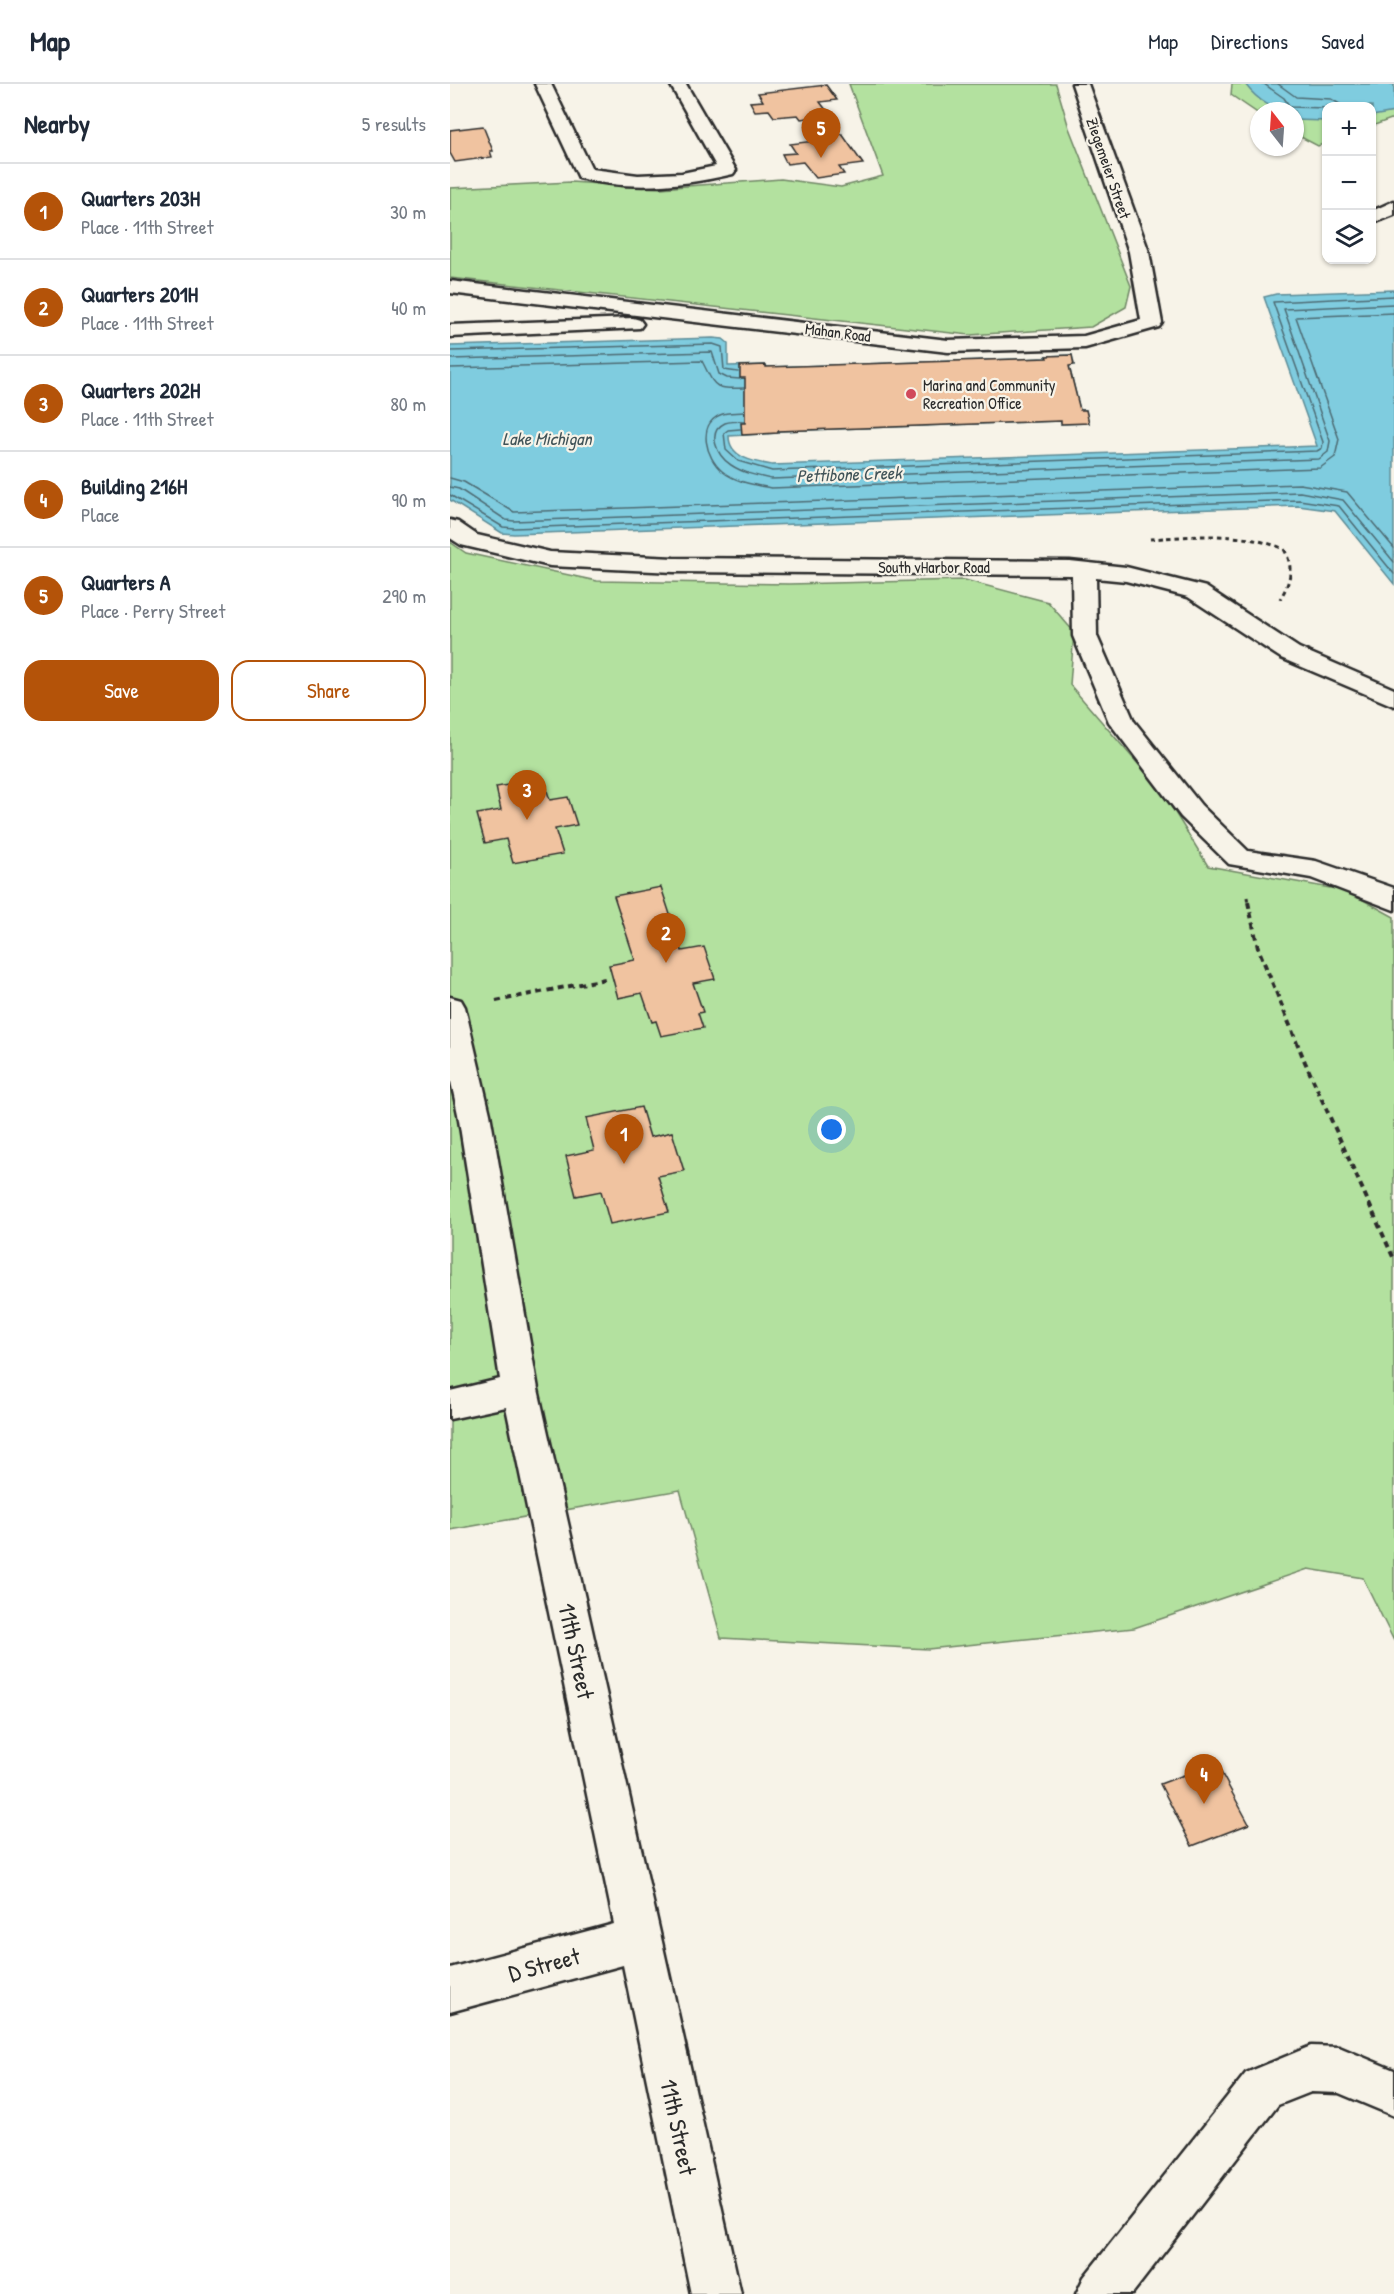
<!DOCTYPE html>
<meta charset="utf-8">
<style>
body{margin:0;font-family:"Patrick Hand",sans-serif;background:#f6f6f7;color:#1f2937}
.controls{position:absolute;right:18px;top:18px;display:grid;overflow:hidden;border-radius:12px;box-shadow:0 2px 4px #0004}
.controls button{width:54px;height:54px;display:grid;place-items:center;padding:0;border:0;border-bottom:2px solid #e0e1e3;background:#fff;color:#1f2937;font:30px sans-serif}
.compass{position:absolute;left:800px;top:18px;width:54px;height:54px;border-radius:50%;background:#fff;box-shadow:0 2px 4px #0004;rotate:343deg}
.you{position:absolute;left:382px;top:1046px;width:21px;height:21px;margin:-15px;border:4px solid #fff;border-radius:50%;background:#1a73e8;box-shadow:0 0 0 9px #1a73e833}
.badge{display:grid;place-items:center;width:39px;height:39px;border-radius:50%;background:#b45309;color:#fff;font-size:20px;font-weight:700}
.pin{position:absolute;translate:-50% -50px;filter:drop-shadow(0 2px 3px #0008)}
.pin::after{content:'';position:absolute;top:32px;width:21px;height:18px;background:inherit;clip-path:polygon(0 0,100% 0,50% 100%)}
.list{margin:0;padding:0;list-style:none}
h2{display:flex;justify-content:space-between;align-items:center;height:78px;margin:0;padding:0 24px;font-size:26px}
h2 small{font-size:20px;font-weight:400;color:#747a83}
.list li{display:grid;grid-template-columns:39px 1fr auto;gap:18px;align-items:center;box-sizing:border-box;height:96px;padding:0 24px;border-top:2px solid #e0e1e3}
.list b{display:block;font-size:22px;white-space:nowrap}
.list p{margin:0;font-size:20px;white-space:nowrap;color:#747a83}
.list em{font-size:20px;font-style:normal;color:#747a83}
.actions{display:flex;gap:12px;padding:18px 24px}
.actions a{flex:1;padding:14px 0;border:2px solid #b45309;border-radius:18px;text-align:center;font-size:21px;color:#b45309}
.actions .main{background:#b45309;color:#fff}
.icon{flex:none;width:33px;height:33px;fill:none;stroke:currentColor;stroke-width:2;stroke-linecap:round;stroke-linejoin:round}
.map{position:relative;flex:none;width:944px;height:2210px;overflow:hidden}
header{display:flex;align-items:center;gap:36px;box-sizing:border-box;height:84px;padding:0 30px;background:#fff;border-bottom:2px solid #e0e1e3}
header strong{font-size:28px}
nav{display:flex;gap:33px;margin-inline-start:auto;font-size:21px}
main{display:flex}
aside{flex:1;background:#fff}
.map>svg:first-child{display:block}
.green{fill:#b3e19f;stroke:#6f8665;stroke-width:1.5}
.water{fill:#7fccdf;stroke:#5d8c97;stroke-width:1.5}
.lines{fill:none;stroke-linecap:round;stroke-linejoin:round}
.shore{stroke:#4d6b73;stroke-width:1.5}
.building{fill:#f0c3a0;stroke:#2b2b2b;stroke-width:1.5}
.service-casing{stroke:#2b2b2b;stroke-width:5}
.minor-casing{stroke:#2b2b2b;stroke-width:5}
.path-far1{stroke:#2b2b2b;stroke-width:3;stroke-dasharray:4.5 4;stroke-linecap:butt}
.path{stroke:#2b2b2b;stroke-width:4;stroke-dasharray:6 4.5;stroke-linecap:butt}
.service{fill:#f7f3e8;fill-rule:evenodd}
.minor{fill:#f7f3e8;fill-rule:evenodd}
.poi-dot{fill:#d1495b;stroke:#f7f3e8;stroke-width:2}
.labels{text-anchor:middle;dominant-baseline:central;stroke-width:4.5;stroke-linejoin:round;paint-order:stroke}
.far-street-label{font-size:16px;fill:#2b2b2b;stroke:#f7f3e8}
.far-poi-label{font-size:16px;fill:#2b2b2b;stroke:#f7f3e8;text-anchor:start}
.far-water-label{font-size:18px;font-style:italic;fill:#405358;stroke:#f7f3e8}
.near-street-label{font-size:24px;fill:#2b2b2b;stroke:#f7f3e8}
</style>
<header>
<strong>Map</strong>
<nav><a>Map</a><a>Directions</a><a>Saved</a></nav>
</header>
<main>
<aside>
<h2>Nearby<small>5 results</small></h2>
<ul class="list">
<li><span class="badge">1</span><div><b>Quarters 203H</b><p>Place · 11th Street</p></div><em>30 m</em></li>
<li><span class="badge">2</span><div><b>Quarters 201H</b><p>Place · 11th Street</p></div><em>40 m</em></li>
<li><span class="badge">3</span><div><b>Quarters 202H</b><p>Place · 11th Street</p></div><em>80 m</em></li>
<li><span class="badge">4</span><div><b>Building 216H</b><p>Place</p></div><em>90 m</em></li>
<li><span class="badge">5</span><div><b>Quarters A</b><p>Place · Perry Street</p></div><em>290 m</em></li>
</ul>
<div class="actions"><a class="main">Save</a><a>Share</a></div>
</aside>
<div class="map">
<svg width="944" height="2210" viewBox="0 0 944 2210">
<rect width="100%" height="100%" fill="#f7f3e8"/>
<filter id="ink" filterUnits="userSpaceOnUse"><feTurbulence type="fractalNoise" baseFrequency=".0167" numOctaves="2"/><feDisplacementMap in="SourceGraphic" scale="12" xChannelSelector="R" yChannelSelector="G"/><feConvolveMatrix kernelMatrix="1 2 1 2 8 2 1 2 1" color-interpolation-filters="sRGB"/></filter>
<g filter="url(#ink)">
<path class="green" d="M399,0H606L619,44L681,202L676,223L641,243L520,251L0,194V104L121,98L210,104L331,95L391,103L433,92Z
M782,0H944V34L922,42V22H876V59L868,62L845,50V27H809V30L781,11Z
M0,458L16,469L147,497L339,500L515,496L598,518L624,548L620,601L713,709L758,782L897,807L944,833V1557L913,1494L858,1485L684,1544L478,1565L271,1554L230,1406L0,1446Z"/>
<path class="water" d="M795,0H944V28L922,32V22H876V37L845,36V27C823,27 808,17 795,0Z
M944,206V500L885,427L848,422L64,450L52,449L0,416V262L263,254L273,255L278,259V282L316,281L317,283L596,274V272L622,271L624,281L619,282L630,326H636L639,339L611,340V337L329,347L328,349L279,352C279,374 305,378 322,381L867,362L814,213L826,210Z"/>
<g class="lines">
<path class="shore" d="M814,0L834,14L840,23L876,24
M828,0L846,13L881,15L893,22
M0,267L263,260L272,263L274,286L288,288
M0,275L262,268L269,290L277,294L290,295
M0,284L252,277C265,302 262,306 294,304
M294,328C287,329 277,328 270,331C247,341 256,374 272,387C285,398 305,401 321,404L870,384L885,373L889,355L846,233L944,229
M294,337C288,337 281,337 275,339C256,348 267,372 281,381C293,389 307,392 321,395L869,375L878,368L880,357L834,225L944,220
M290,345L278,346L274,349L276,366L288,377L322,387L867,367L872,364L873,358L823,218L944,212
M0,394L14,398L64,428L850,400L897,408L944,464
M0,403L9,405L56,436L64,437L850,408L893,416L944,478
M0,411L53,443L64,444L849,416L889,422L944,490"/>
</g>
<path class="building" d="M376,1L387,16L370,18L380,31L351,35L348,31L324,33L319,26L305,27L300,18L313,17L308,9Z
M33,42L43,67H40L42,73L5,78L0,69V46Z
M392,50L413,80L389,83L394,90L366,94L353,78L337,80L332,70L346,69L340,60L365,57L363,53Z
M622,271L624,281L619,282L630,326H636L639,339L611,340V337L328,347V349L292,351L291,339H295V294H290V282L316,281V283L597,274L596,272Z
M93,695L100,716L118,713L127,741L105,745L113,770L63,779L56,755L35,759L27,730L51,726L46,703Z
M211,803L232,867L254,863L265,895L243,899L253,928L248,929L253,944L211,952L206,937L202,938L192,909L168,914L159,881L185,876L164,812Z
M191,1023L200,1053L222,1048L234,1087L208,1092L219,1128L160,1140L151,1107L126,1112L116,1072L144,1066L136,1034Z
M766,1679L799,1740L742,1762L710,1700Z"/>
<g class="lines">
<g class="service-casing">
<path id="service" d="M944,117V131L929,137L922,135V127Z
M0,436L8,438L27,451L100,468L224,474L620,477L676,483L756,503L849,564L944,605V622L831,574L738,513L676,497L646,494L647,552L684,637L751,721L798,767L866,777L944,804V826L861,794L779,780L731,733L659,638L623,552L622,491L224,488L100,482L11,461L0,454Z"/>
</g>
<g class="minor-casing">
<path id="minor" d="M85,0H101L142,85L188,91L232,89L266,82L220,0H236L286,86L283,90C233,102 179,107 129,94Z
M622,0H638L699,168L712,239L709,243L635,264L498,268L0,209V197L498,256L634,252L691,236L679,168Z
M183,234L190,236L193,240L190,244L0,253V241Z
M0,913L11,916L15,923L40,1030L88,1305L291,2210H241L173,1881L0,1928V1884L164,1840L56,1323L0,1335V1307L50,1295L8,1030L0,993Z
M861,1962L889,1963L944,1986V2032L889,2009L861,2008L828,2021L682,2210H626L634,2193L796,1989Z"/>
</g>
<path class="path-far1" d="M700,455C746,452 791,447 834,465C844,484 841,497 830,515
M797,813L798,819"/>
<path class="path" d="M798,818L808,864L855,978L944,1175
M46,917L155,895"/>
<use href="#service" class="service"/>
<use href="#minor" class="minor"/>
</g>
</g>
<circle class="poi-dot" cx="461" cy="310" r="6"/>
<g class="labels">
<g class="far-street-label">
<text transform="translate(659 84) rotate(71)">Ziegemeier Street</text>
<text transform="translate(388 248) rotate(7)">Mahan Road</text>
<text x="484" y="483">South vHarbor Road</text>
</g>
<g class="far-poi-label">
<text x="473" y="301">Marina and Community<tspan x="473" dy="18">Recreation Office</tspan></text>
</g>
<g class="far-water-label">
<text x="97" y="354">Lake Michigan</text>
<text transform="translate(399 390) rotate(-2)">Pettibone Creek</text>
</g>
<g class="near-street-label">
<text transform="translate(127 1567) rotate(78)">11th Street</text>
<text transform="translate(94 1880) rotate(-15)">D Street</text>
<text transform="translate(229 2043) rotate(78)">11th Street</text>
</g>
</g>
</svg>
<div class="controls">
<button>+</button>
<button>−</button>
<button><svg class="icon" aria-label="layers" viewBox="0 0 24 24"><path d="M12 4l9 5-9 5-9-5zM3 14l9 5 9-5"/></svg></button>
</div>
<svg class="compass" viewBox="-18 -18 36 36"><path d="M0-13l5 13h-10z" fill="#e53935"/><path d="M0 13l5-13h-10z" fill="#747a83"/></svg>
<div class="you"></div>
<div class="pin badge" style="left:174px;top:1080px">1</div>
<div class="pin badge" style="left:216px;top:879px">2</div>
<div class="pin badge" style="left:77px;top:736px">3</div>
<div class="pin badge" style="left:754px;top:1720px">4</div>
<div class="pin badge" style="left:371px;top:74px">5</div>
</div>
</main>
